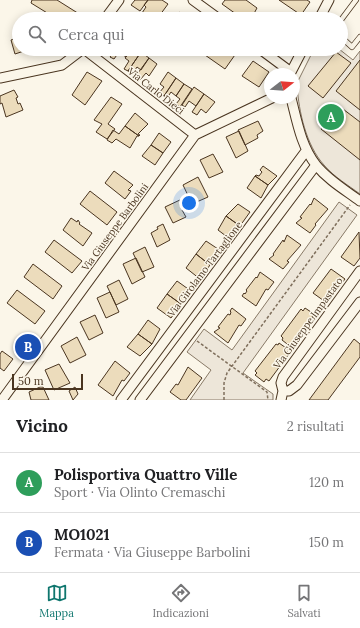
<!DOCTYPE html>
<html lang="it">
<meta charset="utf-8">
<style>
body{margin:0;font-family:Lora,serif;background:#f6f6f6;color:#202124}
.compass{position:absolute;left:264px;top:68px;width:36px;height:36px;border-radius:50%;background:#fff;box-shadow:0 2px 10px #0003;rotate:73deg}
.scale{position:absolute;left:12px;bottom:10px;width:71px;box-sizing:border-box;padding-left:4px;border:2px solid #4a3520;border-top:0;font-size:11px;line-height:14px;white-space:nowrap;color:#4a3520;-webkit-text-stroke:3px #fbf6e9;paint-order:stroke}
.you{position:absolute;left:189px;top:203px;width:14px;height:14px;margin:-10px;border:3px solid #fff;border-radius:50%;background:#1a73e8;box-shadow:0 0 0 6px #1a73e833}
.badge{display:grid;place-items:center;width:26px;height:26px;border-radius:50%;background:#0f766e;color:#fff;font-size:13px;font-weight:700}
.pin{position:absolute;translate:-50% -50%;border:2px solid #fff;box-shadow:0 1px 4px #0006}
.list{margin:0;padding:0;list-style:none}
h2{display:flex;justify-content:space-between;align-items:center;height:52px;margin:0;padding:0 16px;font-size:17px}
h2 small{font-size:13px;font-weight:400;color:#757577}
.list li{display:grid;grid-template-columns:26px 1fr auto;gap:12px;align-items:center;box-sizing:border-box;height:60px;padding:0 16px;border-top:1px solid #e0e0e0}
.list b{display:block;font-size:15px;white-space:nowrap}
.list p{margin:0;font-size:13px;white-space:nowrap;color:#757577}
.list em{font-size:13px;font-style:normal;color:#757577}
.icon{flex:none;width:22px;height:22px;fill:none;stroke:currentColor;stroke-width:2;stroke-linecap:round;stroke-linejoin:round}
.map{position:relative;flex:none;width:360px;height:400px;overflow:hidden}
.search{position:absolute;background:#fff;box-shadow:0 2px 10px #0003;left:12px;right:12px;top:12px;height:44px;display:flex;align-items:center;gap:10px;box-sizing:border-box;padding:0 14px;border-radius:22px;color:#757577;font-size:15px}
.sheet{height:172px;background:#fff}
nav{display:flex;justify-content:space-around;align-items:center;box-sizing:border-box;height:56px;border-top:1px solid #e0e0e0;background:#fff;font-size:11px;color:#757577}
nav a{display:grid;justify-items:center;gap:2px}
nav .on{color:#0f766e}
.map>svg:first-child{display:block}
.green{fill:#ede6d9;stroke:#887966}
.building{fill:#ecdcbc;stroke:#4a3520}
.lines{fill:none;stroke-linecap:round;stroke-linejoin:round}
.service-casing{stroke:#4a3520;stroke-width:6}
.minor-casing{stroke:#4a3520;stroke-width:11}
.path{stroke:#7f6f5c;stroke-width:1.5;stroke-dasharray:3 2;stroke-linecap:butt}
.service{stroke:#fbf6e9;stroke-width:4.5}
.minor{stroke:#fbf6e9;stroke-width:9}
.labels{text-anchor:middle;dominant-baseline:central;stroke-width:3;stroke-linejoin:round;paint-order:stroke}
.street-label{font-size:10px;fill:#4a3520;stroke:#fbf6e9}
</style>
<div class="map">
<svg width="360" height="400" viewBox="0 0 360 400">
<rect width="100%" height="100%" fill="#fbf6e9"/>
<path class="green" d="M314,49H339L353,60L360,51V194C348,185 334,177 324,165C306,145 299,112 297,86L298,81Z
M339,202L357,215L243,373L273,394V400H190L211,370L187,352L204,329L232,350Z"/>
<path class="building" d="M32,0H57L84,17L83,19H57L31,3Z
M135,0H148L140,11L131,5Z
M148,0H162L168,4L157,19H151L142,13L146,7L144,5Z
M225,0H246L257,8L251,19H243L222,4Z
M279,0H307L310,2L301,15Z
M179,12L188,19H175Z
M19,37V49H30L15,54L11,40Z
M116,49H132L126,57L119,52L114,59L110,57Z
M132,49H136L141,52L128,71L124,69L129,61L125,58Z
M210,49H233L237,52L225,69L205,55Z
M141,52L149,58L141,70L137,67L132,74L128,71Z
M336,52L351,63L323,98L308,86Z
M149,58L157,64L149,76L146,73L140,80L135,77Z
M360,60V110L336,91Z
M253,61L269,72L259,87L242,76Z
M87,72L102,81L85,105L72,95Z
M168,72L176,78L164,96L159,93L164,87L160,84Z
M176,78L184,84L176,96L171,92L167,98L164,96Z
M184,84L192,89L180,107L176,104L180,99L176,96Z
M194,87L204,94L196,106L189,101L185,107L182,105Z
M14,90L18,97L16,98L18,104L20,103L23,110L6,117L2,103L0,104V96Z
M204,94L215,102L206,113L201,109L197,115L192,112Z
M111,97L122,104L108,124L115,129L107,139L96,132L102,124L94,120Z
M339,106L360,122V160L321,129Z
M135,113L148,124L138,134L140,135L139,136L125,126Z
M258,121L263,131L257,135L258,138L245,145L238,130Z
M125,126L139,136H137L130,148L116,139L112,143L107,140L113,130L119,134Z
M239,131L248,151L236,158L226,137Z
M159,133L171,142L163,153L151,145Z
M151,145L163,153L155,165L142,156Z
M213,154L223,172L209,178L200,160Z
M263,166L277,176L268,185L255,176L256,175L259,176L262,172L260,170Z
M114,171L133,185L128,190L131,191L125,199L105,183Z
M255,176L268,185L261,198L247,188Z
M198,177L208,197L192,204L183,185Z
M90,191L117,212L107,225L80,204Z
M314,198L328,209L315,224L316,225L310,233L296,223L302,218L300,217L310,204L311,205Z
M182,199L186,208L182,210L186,217L173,223L165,207Z
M238,204L250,212L240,226L226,216Z
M226,216L240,226L230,239L218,230Z
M71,218L77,222L78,220L80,223L79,224L92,233L83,246L63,230Z
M163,224L170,240L157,247L151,233L158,229L157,227Z
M359,232L360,258L354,266L341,257Z
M287,235L301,245L287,261L289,262L283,269L269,259L274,255L273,254L283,240L284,242Z
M54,240L82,261L72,273L45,252Z
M206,241L221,251L210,265L196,254Z
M145,247L154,267L142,272L133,253Z
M196,254L210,265L200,279L186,268Z
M136,258L145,277L132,284L123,264Z
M33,264L62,286L53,299L24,277Z
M331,269L345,279L327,303L313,293Z
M260,272L274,282L268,290L266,289L256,306L242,296L244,293L245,294L247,291L246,290L256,277L257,278Z
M119,280L128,299L116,305L107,286Z
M177,281L191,291L181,304L167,294Z
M17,290L45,311L35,324L7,303Z
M110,292L119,312L106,318L97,298Z
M167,294L181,304L171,318L157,308Z
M232,308L246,319L241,326L239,325L228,343L214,332L220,328L218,327L228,314L230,315L231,312L230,311Z
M305,308L314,314L312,317L315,319L295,346L293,345L291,347L282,340L283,338L281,336L301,309L303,311Z
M95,315L103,333L89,340L80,322Z
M148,320L160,329L152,344L138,334Z
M138,334L152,344L140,356L127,347Z
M77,337L86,355L70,363L61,346Z
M354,339L360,344V357L328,400H309Z
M279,343L289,350L287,352L289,354L269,381L266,379L264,382L255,375L257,373L255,371L276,344L278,345Z
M2,351L13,359L4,371L0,368V354Z
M115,361L130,373L124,381L122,380L113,396L98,385Z
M59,364L70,383L54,390L45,370Z
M188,367L202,378L186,400H181L170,392L176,384L178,385Z
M40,387H43L49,400H31L29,392Z
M75,387L78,394L73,400L69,391Z"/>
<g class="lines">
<g class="service-casing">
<path id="service" d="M341,20L356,0
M341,37L352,47L360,37"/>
</g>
<g class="minor-casing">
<path id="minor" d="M193,0L219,19
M105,19L119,0
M319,19L329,0
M84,49L195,135
M260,49L291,72
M290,74L303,49
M0,78L62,65L83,49
M291,98C297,121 301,146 316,165C328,180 345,190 360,201
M283,391H289L297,385L360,302
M2,400L195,135L272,98
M121,400L306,151
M140,400L316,165
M281,400L283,391L281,383L283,377L360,271"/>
</g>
<path class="path" d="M197,341L267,392L268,400
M224,400V383L227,373L350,205"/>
<use href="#service" class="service"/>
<use href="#minor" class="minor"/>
</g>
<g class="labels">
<g class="street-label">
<text transform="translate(156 91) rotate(38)">Via Carlo Dieci</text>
<text transform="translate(115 227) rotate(-54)">Via Giuseppe Barbolini</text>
<text transform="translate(205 269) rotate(-53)">Via Girolamo Tartaglione</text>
<text transform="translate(308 323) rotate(-54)">Via Giuseppe Impastato</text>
</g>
</g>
</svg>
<svg class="compass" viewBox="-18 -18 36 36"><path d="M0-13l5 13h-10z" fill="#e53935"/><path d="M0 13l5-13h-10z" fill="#757577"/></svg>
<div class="scale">50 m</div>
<div class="you"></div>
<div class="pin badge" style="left:331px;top:117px;background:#2e9e5b">A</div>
<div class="pin badge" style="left:28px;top:347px;background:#1a4fb4">B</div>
<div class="search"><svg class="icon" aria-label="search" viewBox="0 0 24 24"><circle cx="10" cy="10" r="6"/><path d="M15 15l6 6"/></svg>Cerca qui</div>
</div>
<section class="sheet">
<h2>Vicino<small>2 risultati</small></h2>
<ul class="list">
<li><span class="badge" style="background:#2e9e5b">A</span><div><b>Polisportiva Quattro Ville</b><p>Sport · Via Olinto Cremaschi</p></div><em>120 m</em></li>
<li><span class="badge" style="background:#1a4fb4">B</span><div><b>MO1021</b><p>Fermata · Via Giuseppe Barbolini</p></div><em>150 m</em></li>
</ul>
</section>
<nav>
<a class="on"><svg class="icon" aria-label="map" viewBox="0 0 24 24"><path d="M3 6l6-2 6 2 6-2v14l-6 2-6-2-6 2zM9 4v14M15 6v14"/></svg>Mappa</a>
<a><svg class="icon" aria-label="directions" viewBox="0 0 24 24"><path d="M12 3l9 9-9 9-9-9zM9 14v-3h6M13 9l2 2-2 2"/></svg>Indicazioni</a>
<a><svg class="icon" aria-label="saved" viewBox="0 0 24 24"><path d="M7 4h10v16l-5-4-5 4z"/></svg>Salvati</a>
</nav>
